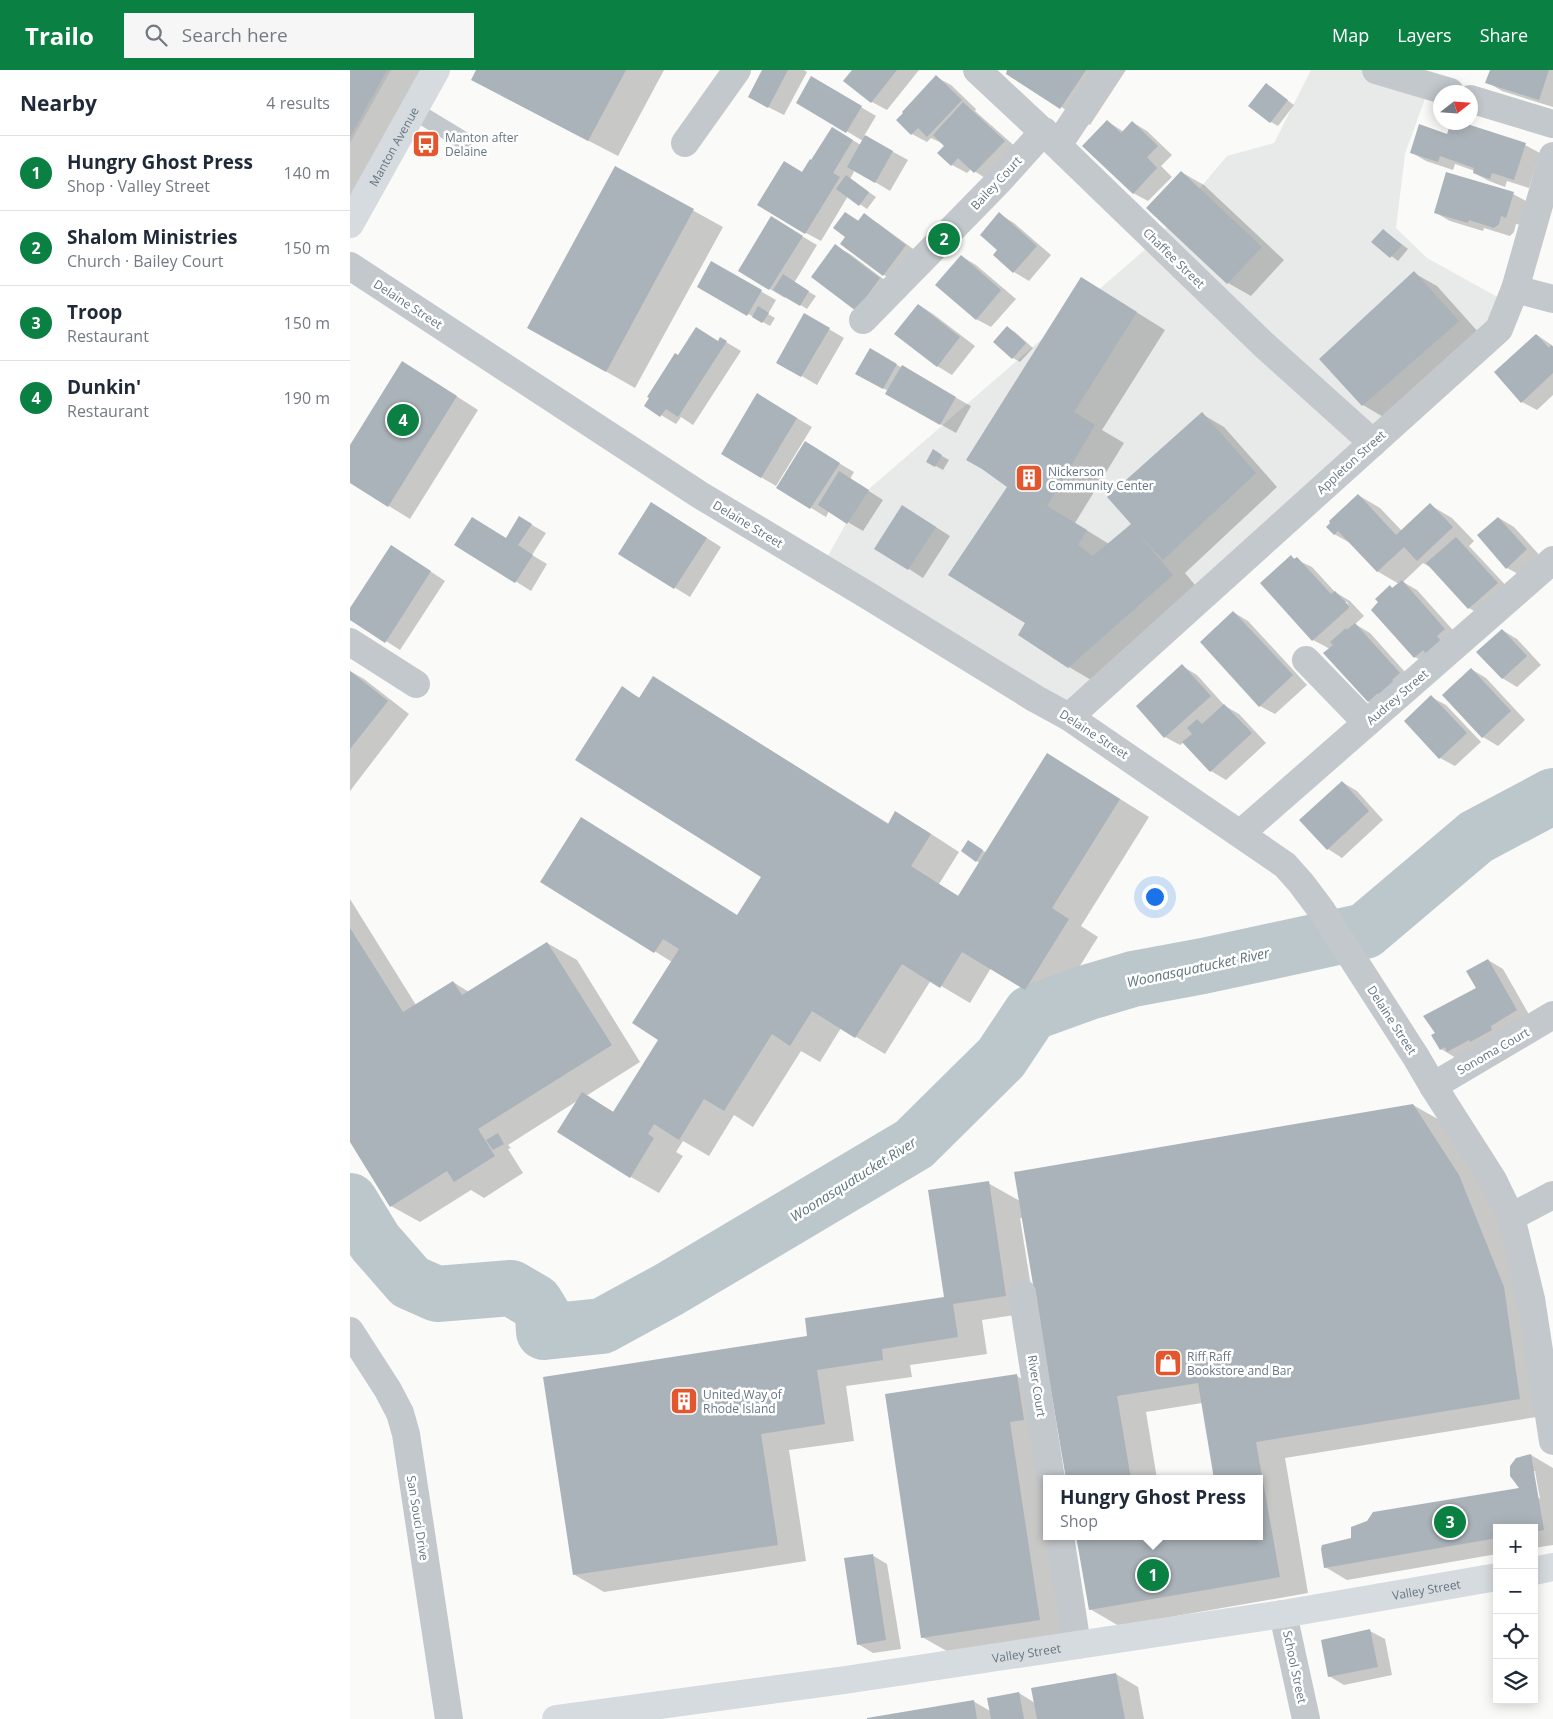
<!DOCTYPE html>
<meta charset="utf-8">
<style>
body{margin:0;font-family:"Open Sans",sans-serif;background:#f6f6f7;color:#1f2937}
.controls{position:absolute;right:15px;bottom:15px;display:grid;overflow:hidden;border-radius:0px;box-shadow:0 2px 12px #0003}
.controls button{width:45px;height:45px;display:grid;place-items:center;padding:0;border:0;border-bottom:1px solid #e0e1e3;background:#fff;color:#1f2937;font:25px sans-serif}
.compass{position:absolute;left:1083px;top:15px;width:45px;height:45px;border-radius:50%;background:#fff;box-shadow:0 2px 12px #0003;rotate:73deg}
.you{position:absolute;left:804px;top:826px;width:18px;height:18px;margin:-12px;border:4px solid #fff;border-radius:50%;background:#1a73e8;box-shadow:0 0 0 8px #1a73e833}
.badge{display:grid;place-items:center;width:32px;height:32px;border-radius:50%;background:#0b8043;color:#fff;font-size:16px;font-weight:700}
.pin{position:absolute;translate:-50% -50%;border:2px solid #fff;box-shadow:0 1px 5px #0006}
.popup{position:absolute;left:693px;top:1405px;width:220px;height:65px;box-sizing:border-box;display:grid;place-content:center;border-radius:0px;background:#fff;filter:drop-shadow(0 1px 4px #0005);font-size:16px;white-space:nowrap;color:#747a83}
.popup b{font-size:19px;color:#1f2937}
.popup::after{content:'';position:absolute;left:50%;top:100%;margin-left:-10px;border:10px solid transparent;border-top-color:#fff}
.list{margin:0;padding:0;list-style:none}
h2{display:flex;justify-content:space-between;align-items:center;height:65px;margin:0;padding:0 20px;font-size:21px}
h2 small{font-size:16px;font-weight:400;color:#747a83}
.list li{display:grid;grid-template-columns:32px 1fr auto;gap:15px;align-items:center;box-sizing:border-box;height:75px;padding:0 20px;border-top:1px solid #e0e1e3}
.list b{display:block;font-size:19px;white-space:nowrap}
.list p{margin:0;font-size:16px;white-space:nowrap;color:#747a83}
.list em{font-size:16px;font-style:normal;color:#747a83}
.icon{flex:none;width:28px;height:28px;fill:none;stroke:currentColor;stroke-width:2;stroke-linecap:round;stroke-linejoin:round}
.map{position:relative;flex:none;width:1203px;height:1649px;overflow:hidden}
header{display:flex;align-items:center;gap:30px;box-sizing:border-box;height:70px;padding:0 25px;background:#0b8043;color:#fff}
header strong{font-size:24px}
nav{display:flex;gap:28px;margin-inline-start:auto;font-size:18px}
.search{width:350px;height:45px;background:#f6f6f7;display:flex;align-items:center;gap:12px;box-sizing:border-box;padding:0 18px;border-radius:0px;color:#747a83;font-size:19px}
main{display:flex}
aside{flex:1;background:#fff}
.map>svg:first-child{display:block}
.built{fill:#e8e9e9}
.shadow{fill:#0003;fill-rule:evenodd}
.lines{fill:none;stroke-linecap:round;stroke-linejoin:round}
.river{stroke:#bbc7cb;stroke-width:56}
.building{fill:#aab3b9}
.service{stroke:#c3c8cc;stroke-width:18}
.minor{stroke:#c3c8cc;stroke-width:28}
.tertiary{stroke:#c3c8cc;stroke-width:28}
.secondary{stroke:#d6dbdf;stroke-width:28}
.labels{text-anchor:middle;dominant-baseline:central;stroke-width:5;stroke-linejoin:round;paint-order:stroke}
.poi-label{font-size:12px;fill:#657683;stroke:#fff;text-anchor:start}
.street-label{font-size:12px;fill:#657683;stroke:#fff}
.water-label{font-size:14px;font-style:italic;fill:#60757c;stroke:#fff}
</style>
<header>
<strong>Trailo</strong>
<div class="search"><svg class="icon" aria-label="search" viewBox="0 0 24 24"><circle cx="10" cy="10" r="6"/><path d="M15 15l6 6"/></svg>Search here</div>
<nav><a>Map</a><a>Layers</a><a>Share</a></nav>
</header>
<main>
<aside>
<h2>Nearby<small>4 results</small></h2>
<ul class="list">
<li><span class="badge">1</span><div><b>Hungry Ghost Press</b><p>Shop · Valley Street</p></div><em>140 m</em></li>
<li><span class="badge">2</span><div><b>Shalom Ministries</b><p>Church · Bailey Court</p></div><em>150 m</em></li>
<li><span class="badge">3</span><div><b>Troop</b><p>Restaurant</p></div><em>150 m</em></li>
<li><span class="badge">4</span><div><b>Dunkin'</b><p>Restaurant</p></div><em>190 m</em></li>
</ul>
</aside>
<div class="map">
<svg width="1203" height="1649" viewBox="0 0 1203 1649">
<rect width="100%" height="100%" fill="#fafaf8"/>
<path class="built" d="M0,0H41L0,73Z
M961,0H1019L1078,20L1055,84L1046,158L1077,188L1153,230L1140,249L719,658H710L485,513L470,500L512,425L806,170L877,86L924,73Z"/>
<path class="shadow" d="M0,0H75L0,136Z
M128,0H314L268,86L152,26Z
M413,0H454L457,2L434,45L414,35Z
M503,0H569L537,40L522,32Z
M659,0H776L740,55L657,3Z
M1141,0H1203V37L1152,21L1137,12Z
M586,7L601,15L626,39L625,41L669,80L640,111L621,99L617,103L602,95L589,83L596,75L581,68L577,72L562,64Z
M462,8L526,46L514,66L558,90L540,121L505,100L500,109L526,127L517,139L498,126L471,171L456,163L453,103L497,67L511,75L513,71L448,32Z
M917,15L944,35L928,56L921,52Z
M757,51L774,62L782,52L797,61L822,85L811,96L822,107L798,131L783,123Z
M1098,65L1175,75L1190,83L1179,118L1157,111L1155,117L1139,111L1124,103L1125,101L1105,94L1103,100L1076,91L1061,82Z
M266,98L373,157L285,318L208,274Z
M831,102L854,115L934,190L901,226L878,213L798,138Z
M1163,124L1178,132L1171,155L1166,154L1164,162L1160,166L1134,158L1133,161L1100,151L1086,143Z
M496,143L509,151L514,145L529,154L570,184L548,213L534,205L497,167Z
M649,144L664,153L701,185L679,211L664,202L645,185L649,180Z
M421,148L467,175L444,213L466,226L457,239L436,226L435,228L390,201Z
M1033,160L1058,179L1048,191L1023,172Z
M485,176L500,184L544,217L521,248Z
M611,186L626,195L666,229L641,257L626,249Z
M362,193L426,230L418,244L425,248L420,256L348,216Z
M1064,203L1087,216L1130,264L1035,348L1013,335L970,289Z
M732,208L815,260L752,360L774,373L725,453L759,474L786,458L852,344L874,357L927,417L835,503L851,522L748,614L719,597L669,564L676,553L659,416Z
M569,235L583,244L625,276L602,305L587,296Z
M455,245L494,268L467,315L428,292Z
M658,258L665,262L683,278L670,292L663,288L645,272Z
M1187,265L1203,276V325L1187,340L1172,332Z
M371,269L391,281L343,355L331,347L326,354L311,345L301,328L329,286L369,272Z
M520,280L621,336L606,363L537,324L538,321L507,303Z
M75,306L128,340L60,449L0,412V377Z
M408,325L462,357L426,416L372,384Z
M583,381L599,390L593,400L577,391Z
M470,382L504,402L500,409L533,430L513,461L479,441L476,447L428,418Z
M1008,425L1030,438L1052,461L1080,435L1102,448L1124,471L1119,476L1162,522L1134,547L1119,538L1083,499L1073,493L1053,512L1067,520L1110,568L1080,596L1065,587L1022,540L1040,517L1044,519L1049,514L1027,501L1002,474L984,464Z
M316,442L371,477L340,527L270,484Z
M567,445L600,466L573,508L559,499Z
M170,448L196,463L182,485L197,494L181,521L106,474L157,469Z
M1149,448L1164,457L1192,488L1172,506L1157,498Z
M56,485L95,511L50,580L0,548V540Z
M941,487L962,497L985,522L1000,531L1014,546L1005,554L1020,563L1064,612L1033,639L1018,631L980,579L963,570ZM993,532H997L1000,538H999Z
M883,542L898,551L957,615L925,644L910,636Z
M1152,560L1167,569L1191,595L1167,617L1152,608Z
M832,596L847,605L875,636L889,644L916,673L876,710L861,701L834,672L830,675L815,667Z
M1121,599L1136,608L1175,650L1148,676L1133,667Z
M0,601L14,609L59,644L0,721Z
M272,618L290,628L332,625L539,754L546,743L575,760L609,782L589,814L610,827L631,793L626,791L625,776L637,783L727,702L799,747L731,856L748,867L705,936L641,898L620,933L581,910L535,984L491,958L470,992L451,981L403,1057L384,1045L359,1086L333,1071L326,1082L333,1086L309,1123L281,1107L227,1031L158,1075L161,1078L158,1079L173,1103L134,1128L121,1120L70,1152L41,1136L0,1070V829L66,935L103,912L119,922L197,873L227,890L290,992L236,1026L264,1042L310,969L322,892L192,811L388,846L412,806Z
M1081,627L1096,635L1131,672L1105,696L1090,688Z
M992,712L1007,721L1033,750L992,788L978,779Z
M1138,890L1153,899L1181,948L1106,988L1091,979L1128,919Z
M1063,1035L1093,1052L1138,1123L1182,1235L1199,1345L935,1388L958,1523L769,1556L740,1539L909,1466V1409L852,1333L796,1342L807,1409H717L673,1148H670L685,1242L632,1250L637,1284L560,1295L562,1307L496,1316L504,1371L439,1380L456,1491L254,1522L225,1505L459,1267L595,1229L638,1113L670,1131Z
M667,1306L696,1323L689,1369L697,1422V1466L718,1566L602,1584L572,1567Z
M1181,1385L1203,1398V1475L1184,1478V1458H1147V1484L997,1510L975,1497L1171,1419ZM1183,1401H1185L1190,1429L1187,1426Z
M522,1485L537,1494L551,1579L523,1583L508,1574Z
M1020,1561L1035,1569L1042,1605L994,1615L979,1606Z
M766,1604L788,1617L794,1649H518L623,1631L640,1641L669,1623L685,1633Z"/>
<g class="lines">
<path class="river" d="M0,1131L25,1172L60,1212L87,1224L161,1218L185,1232L193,1245L194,1262L252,1256L318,1220L564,1074L651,988L681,943L739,922L783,909L853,896L1015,861L1126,767L1203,726"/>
</g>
<path class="building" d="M0,0H37L0,67Z
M126,0H276L238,71L121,10Z
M412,0H438L418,38L398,27Z
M502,0H547L521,33L493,11Z
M657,0H736L710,39L656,4Z
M1140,0H1199L1189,30L1135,13Z
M586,5L612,30L577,67L568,58L561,65L546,50L553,43L552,42Z
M461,6L512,36L496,63L446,33Z
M916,13L938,30L920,53L898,36Z
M613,32L655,71L624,103L608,88L601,96L587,83L594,76L583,65Z
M757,50L771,63L782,51L808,76L797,87L807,98L783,124L732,76Z
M1101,52H1111L1176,73L1164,110L1142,103L1140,109L1123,103L1124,98L1090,86L1088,92L1060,83L1069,54L1097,64Z
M482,57L503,70L483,103L490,107L455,164L407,135L434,91L452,102L460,89L461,90Z
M515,65L543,81L525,113L497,97Z
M265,96L344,139L256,302L177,258Z
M831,101L912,177L877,214L796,138Z
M1096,102L1164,122L1156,148L1151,146L1149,154L1144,158L1119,150L1118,153L1084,143Z
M496,105L519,122L509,136L486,119Z
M495,142L508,151L514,143L556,175L533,206L490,174L495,167L483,158Z
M649,142L687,176L663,203L643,185L647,180L630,165Z
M421,146L453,166L419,220L388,201Z
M1033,159L1052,175L1040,188L1021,172Z
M485,174L530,208L506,241L461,207Z
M611,185L651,220L626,250L585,215Z
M361,191L412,220L397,246L347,217Z
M1064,201L1109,251L1012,336L969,289Z
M433,204L459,221L450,236L423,220Z
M731,207L787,242L724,342L745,355L697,436L737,460L728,475L743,486L781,454L757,427L852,342L906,403L813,490L787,462L823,505L718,598L668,565L675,553L598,505L657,417L632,399L616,390Z
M568,234L610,267L587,297L544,264Z
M408,236L419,243L412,253L402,247Z
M454,243L480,258L451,307L426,293Z
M657,256L676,273L662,289L643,272Z
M346,257L368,271L370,267L377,271L328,347L316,339L310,347L294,336L299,328L297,327L325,283L328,285Z
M1186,264L1199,278L1201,275L1203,277V303L1171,333L1144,302Z
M520,278L547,294L533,319L505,304Z
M52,291L107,326L38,437L0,413V375Z
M552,295L606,327L590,355L535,324Z
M407,323L447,348L411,408L371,384Z
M455,371L490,393L460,439L426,418Z
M583,379L592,385L585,397L576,392Z
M489,401L519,420L497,454L468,435Z
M1008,424L1046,465L1080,433L1103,457L1067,491L1054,477L1027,502L988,461L984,465L976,457L980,453L979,451Z
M301,432L357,468L324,519L268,484Z
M552,435L586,457L558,500L524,479Z
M169,446L182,454L168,475L183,485L165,513L104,475L122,447L156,468Z
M1148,447L1177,479L1156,499L1127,465Z
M1106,467L1148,513L1118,539L1076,493Z
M41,475L81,501L35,573L0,550V538Z
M941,485L944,489L947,487L981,524L985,521L1000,537L962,571L910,513Z
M1052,510L1095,559L1087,566L1091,571L1076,584L1073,580L1064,588L1021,540L1028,532L1025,529L1040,515L1042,518Z
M883,541L943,605L909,637L850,572Z
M1005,553L1050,603L1042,610L1045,613L1030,626L1028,623L1018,632L973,583L983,575L980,572L996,558L997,560Z
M1152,559L1177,586L1152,609L1126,582Z
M832,594L861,626L814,668L786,636Z
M1121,598L1161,641L1132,668L1092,625Z
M0,601L38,631L0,679Z
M303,606L538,754L545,741L581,764L561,796L608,826L697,683L770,729L702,838L719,849L675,920L612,882L590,918L552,894L505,968L462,941L440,976L422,964L374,1041L354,1029L329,1070L304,1054L298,1064L304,1068L280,1108L207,1062L232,1022L263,1042L308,970L282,953L329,879L313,869L304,883L190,812L231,747L387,845L411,807L225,690L272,616L289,628Z
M1081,625L1117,663L1089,689L1054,651Z
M874,634L902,663L860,702L832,672L842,664L837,658L847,649L852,654Z
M992,711L1019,741L977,780L949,750Z
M618,770L633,780L626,792L611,781Z
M0,858L53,942L103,911L112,925L197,872L262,975L128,1059L145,1086L104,1112L97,1101L40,1137L0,1072Z
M1138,889L1167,940L1141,956L1142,960L1120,972L1119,970L1097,982L1095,977L1090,980L1081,965L1085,963L1073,946L1126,918L1116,901Z
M1063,1034L1109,1105L1154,1217L1170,1329L906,1372L930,1507L739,1540L726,1466H909V1409H864L848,1313L767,1326L781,1409H716L664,1102Z
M148,1063L154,1074L143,1080L136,1070Z
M639,1111L656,1226L603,1234L608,1267L532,1279L533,1290L467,1300L475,1354L411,1364L428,1475L223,1505L193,1307L457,1266L455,1248L594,1227L578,1120Z
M667,1304L674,1350L660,1352L690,1550L571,1568L535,1324Z
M1181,1384L1194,1460L1184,1462V1458H1147V1468L974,1498L971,1479L972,1475L1001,1468V1457L1017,1451L1023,1442L1169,1418L1160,1406V1396L1166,1388Z
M523,1484L536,1570L507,1575L494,1488Z
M1020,1559L1028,1597L978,1607L971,1570Z
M766,1603L775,1649H687L681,1618Z
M669,1622L674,1649H641L637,1628Z
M624,1630L627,1649H517V1648Z"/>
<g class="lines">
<path class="service" d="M63,40L114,71"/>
<path class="minor" d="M627,0L704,72L914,275L1023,373
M1026,0L1100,22
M1120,29L1203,54
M335,73L387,0
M708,75L758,0
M1165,219L1203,229
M513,250L649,111L694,61
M0,572L66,614
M956,590L1017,653
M891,763L1203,490
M1083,1016L1203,945
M1161,1147L1203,1125
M672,1223L701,1409
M0,1261L38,1320L50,1343L56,1364L99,1649
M710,1466L727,1575
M933,1544L956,1649"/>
<path class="tertiary" d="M0,196L350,425L517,525L686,629L719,647L935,795L951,813L972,841L1066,987L1083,1016L1143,1110L1161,1147L1181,1229L1203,1371
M719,647L1149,259L1165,219L1203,86"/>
<g class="secondary">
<path id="s1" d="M0,154L86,0"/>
<path d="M1184,1501L1203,1497"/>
<path id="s2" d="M206,1649L495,1610L933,1544L1147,1507"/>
</g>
</g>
<defs>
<g id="bus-square" transform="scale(1.4375)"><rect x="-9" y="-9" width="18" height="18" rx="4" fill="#e4572e" stroke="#fff"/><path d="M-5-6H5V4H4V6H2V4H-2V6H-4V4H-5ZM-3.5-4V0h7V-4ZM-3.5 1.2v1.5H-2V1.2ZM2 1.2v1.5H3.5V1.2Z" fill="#fff"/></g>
<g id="building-square" transform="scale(1.4375)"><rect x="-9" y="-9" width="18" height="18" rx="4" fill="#e4572e" stroke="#fff"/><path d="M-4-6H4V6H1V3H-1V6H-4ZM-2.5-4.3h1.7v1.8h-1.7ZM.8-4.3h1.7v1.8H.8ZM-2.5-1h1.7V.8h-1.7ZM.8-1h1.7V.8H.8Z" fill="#fff"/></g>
<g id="shop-square" transform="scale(1.4375)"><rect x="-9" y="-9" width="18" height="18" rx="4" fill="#e4572e" stroke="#fff"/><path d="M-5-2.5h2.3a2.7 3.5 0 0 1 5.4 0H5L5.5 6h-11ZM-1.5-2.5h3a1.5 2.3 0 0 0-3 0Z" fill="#fff"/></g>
</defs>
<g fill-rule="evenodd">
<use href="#bus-square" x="76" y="74"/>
<use href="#building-square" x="679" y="408"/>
<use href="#shop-square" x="818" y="1293"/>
<use href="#building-square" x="334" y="1331"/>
</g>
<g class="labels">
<g class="poi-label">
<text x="95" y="67">Manton after<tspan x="95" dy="14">Delaine</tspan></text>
<text x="698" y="401">Nickerson<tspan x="698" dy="14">Community Center</tspan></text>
<text x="837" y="1286">Riff Raff<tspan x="837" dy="14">Bookstore and Bar</tspan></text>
<text x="353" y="1324">United Way of<tspan x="353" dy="14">Rhode Island</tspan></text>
</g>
<g class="street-label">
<text stroke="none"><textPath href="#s1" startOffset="89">Manton Avenue</textPath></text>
<text transform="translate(646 113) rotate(-47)">Bailey Court</text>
<text transform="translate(824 188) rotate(44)">Chaffee Street</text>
<text transform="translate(58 234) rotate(33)">Delaine Street</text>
<text transform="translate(1001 392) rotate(-42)">Appleton Street</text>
<text transform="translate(398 454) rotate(31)">Delaine Street</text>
<text transform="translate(1047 627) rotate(-41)">Audrey Street</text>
<text transform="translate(744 664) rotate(33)">Delaine Street</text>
<text transform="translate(1042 950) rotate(57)">Delaine Street</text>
<text transform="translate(1143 981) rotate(-30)">Sonoma Court</text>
<text transform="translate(687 1316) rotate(81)">River Court</text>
<text transform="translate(68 1448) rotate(81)">San Souci Drive</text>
<text stroke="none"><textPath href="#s2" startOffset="880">Valley Street</textPath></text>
<text stroke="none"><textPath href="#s2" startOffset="475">Valley Street</textPath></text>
<text transform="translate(945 1597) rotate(78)">School Street</text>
</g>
<g class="water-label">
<text transform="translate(848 897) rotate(-12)">Woonasquatucket River</text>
<text transform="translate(503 1109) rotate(-32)">Woonasquatucket River</text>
</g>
</g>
</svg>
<div class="controls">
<button>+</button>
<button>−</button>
<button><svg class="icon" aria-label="locate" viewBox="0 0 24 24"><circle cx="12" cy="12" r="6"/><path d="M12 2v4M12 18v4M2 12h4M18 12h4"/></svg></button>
<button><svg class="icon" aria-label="layers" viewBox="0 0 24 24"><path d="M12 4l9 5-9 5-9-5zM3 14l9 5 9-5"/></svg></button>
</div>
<svg class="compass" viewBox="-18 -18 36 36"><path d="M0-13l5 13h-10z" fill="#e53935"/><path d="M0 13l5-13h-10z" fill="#747a83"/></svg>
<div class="you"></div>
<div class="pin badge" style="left:803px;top:1505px">1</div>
<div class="popup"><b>Hungry Ghost Press</b>Shop</div>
<div class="pin badge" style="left:594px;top:169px">2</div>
<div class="pin badge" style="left:1100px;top:1452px">3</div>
<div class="pin badge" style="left:53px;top:350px">4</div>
</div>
</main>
